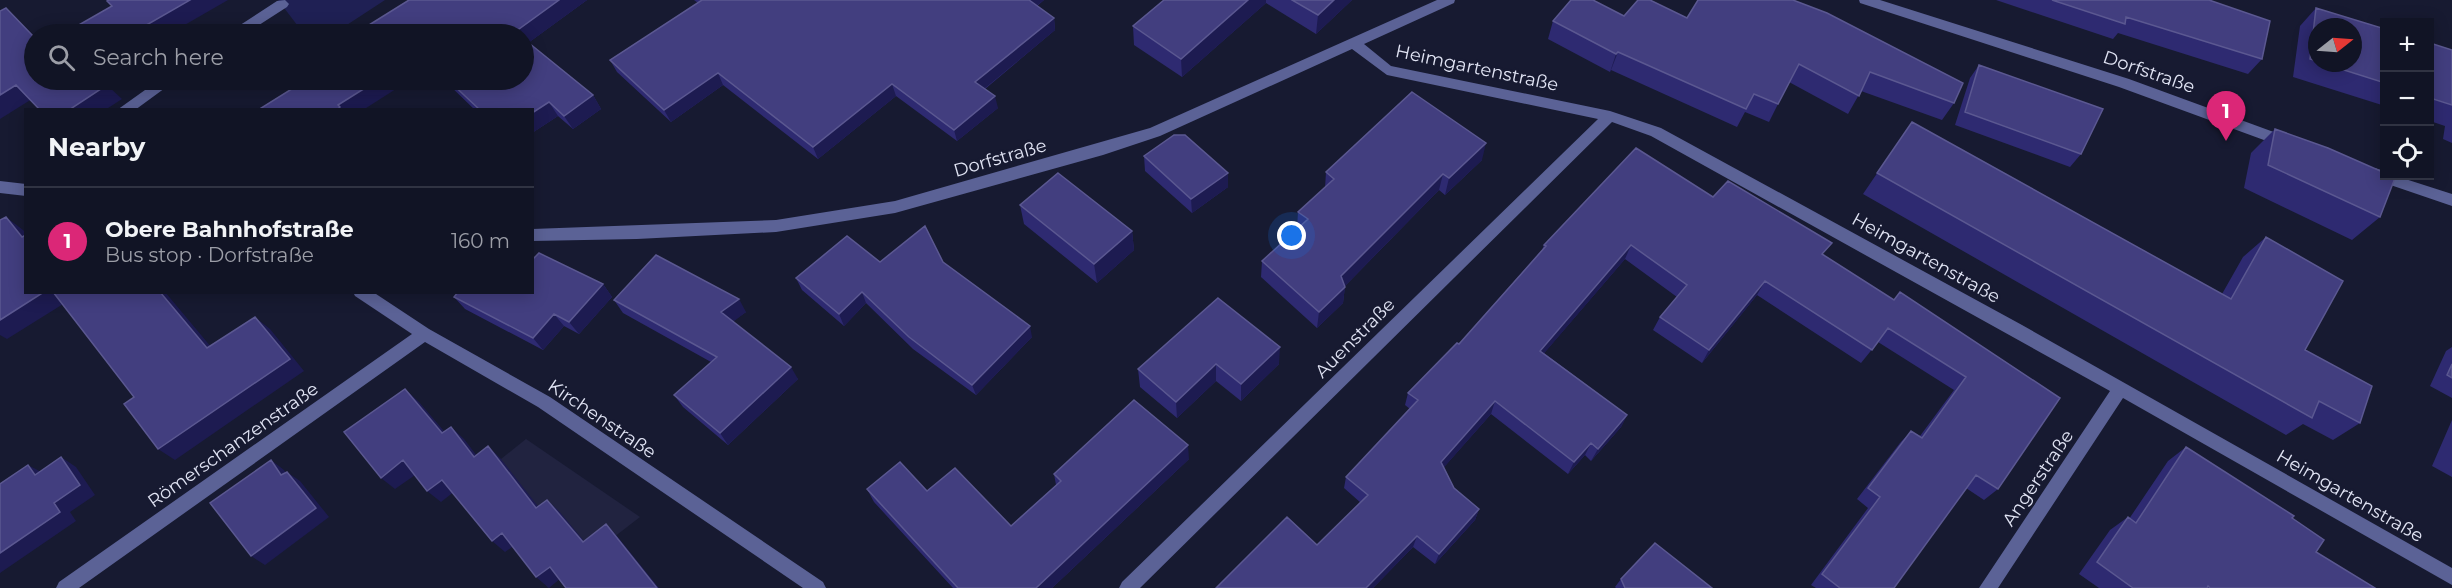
<!DOCTYPE html>
<meta charset="utf-8">
<style>
body{margin:0;font-family:Montserrat,sans-serif;background:#1a1d2d;color:#f1f3f6}
.controls{position:absolute;right:18px;top:18px;display:grid;overflow:hidden;border-radius:0px;box-shadow:0 3px 15px #0003}
.controls button{width:54px;height:54px;display:grid;place-items:center;padding:0;border:0;border-bottom:2px solid #303342;background:#111425;color:#f1f3f6;font:30px sans-serif}
.compass{position:absolute;left:2308px;top:18px;width:54px;height:54px;border-radius:50%;background:#111425;box-shadow:0 3px 15px #0003;rotate:73deg}
.you{position:absolute;left:1292px;top:236px;width:21px;height:21px;margin:-15px;border:4px solid #fff;border-radius:50%;background:#1a73e8;box-shadow:0 0 0 9px #1a73e833}
.badge{display:grid;place-items:center;width:39px;height:39px;border-radius:50%;background:#db2777;color:#fff;font-size:20px;font-weight:700}
.pin{position:absolute;translate:-50% -50px;filter:drop-shadow(0 2px 3px #0008)}
.pin::after{content:'';position:absolute;top:32px;width:21px;height:18px;background:inherit;clip-path:polygon(0 0,100% 0,50% 100%)}
.list{margin:0;padding:0;list-style:none}
h2{display:flex;justify-content:space-between;align-items:center;height:78px;margin:0;padding:0 24px;font-size:26px}
h2 small{font-size:20px;font-weight:400;color:#9c9ea7}
.list li{display:grid;grid-template-columns:39px 1fr auto;gap:18px;align-items:center;box-sizing:border-box;height:108px;padding:0 24px;border-top:2px solid #303342}
.list b{display:block;font-size:22px;white-space:nowrap}
.list p{margin:0;font-size:20px;white-space:nowrap;color:#9c9ea7}
.list em{font-size:20px;font-style:normal;color:#9c9ea7}
.icon{flex:none;width:33px;height:33px;fill:none;stroke:currentColor;stroke-width:2;stroke-linecap:round;stroke-linejoin:round}
.map{position:relative;flex:none;width:2452px;height:588px;overflow:hidden}
.search{position:absolute;background:#111425;box-shadow:0 3px 15px #0003;left:24px;top:24px;width:510px;height:66px;display:flex;align-items:center;gap:15px;box-sizing:border-box;padding:0 21px;border-radius:33px;color:#9c9ea7;font-size:22px}
.panel{position:absolute;background:#111425;box-shadow:0 3px 15px #0003;left:24px;top:108px;width:510px;height:186px;border-radius:0px}
.map>svg:first-child{display:block}
.built{fill:#212340}
.green{fill:#1f2054}
.lines{fill:none;stroke-linecap:round;stroke-linejoin:round}
.service{fill:#5b6296;fill-rule:evenodd}
.minor{fill:#5b6296;fill-rule:evenodd}
.wall{fill:#2e2a71;fill-rule:evenodd}
.shaded-wall{fill:#1d1b51}
.building{fill:#423e7f;stroke:#5b5891;stroke-width:1.5}
.labels{text-anchor:middle;dominant-baseline:central;stroke-width:5;stroke-linejoin:round;paint-order:stroke}
.street-label{font-size:18px;fill:#e1e4f4;stroke:#171a31}
</style>
<div class="map">
<svg width="2452" height="588" viewBox="0 0 2452 588">
<rect width="100%" height="100%" fill="#171a31"/>
<path class="built" d="M526,439L640,517L548,588L515,545L501,459Z"/>
<path class="green" d="M278,0H385L333,34H304Z"/>
<g class="lines">
<path class="service" d="M285,0L289,4L287,7L245,34H230L231,31L277,1Z
M159,80H176L135,110H117Z"/>
<path class="minor" d="M1437,0H1455L1454,3L1364,44L1391,66L1610,111L1661,128L2022,325L2452,568V585L2123,398L1998,588H1979L2110,391L1651,136L1612,122L1140,588H1119L1122,582L1598,119L1387,75L1352,49L1160,136L1103,155L895,213L776,232L637,239L532,241V229L776,220L895,201L1150,128Z
M1859,0H1880L2129,79L2293,139L2295,143L2293,147H2283L2119,87L1860,3Z
M2375,168L2384,171V176H2396L2452,194V206L2370,178L2368,174L2370,170Z
M0,181L26,184V196L0,193Z
M353,292H373L429,329L550,397L823,582L826,588H803L538,407L425,342L79,588H56L59,582L412,334L355,296Z"/>
</g>
<path class="wall" d="M409,0H587L528,43L593,95L601,109L573,129L558,116L532,133V110H475L444,80L441,82L439,80H524V34H364L361,30Z
M694,0H1044L1037,6L1054,18L1055,30L985,89L998,108L957,141L896,96L818,159L723,85L671,122L617,72L610,60L698,3Z
M1164,0H1352L1316,34L1266,3L1182,77L1134,45L1133,26Z
M1698,0L1954,103L1942,120L1861,91L1848,114L1789,82L1769,122L1745,112L1737,127L1611,70L1610,72L1548,39L1553,21L1687,18Z
M1996,0H2209L2262,59L2248,74L2118,33L2113,39Z
M2316,8L2385,29V106L2293,77L2300,26ZM2317,27L2353,63H2317Z
M2430,43L2452,50V143L2443,139L2445,126L2430,121Z
M1979,65L2081,154L2070,167L1955,125L1970,78Z
M1912,122L2222,294L2243,257L2266,237L2305,350L2360,423L2333,440L2303,424L2286,435L1863,194Z
M2275,129L2380,217L2352,240L2244,188L2251,153Z
M1144,156L1228,187L1192,213L1145,171Z
M1482,160L1445,195L1439,190L1345,286L1343,303L1317,328L1261,277L1262,261L1297,229L1298,212L1325,188L1326,172Z
M1713,197L1823,255L1894,300L2060,398L1998,489L1984,500L1966,488L1894,588H1816L1811,585L1868,508L1857,499L1900,443L1911,431L1920,436L1954,390L1878,342L1861,363L1757,295L1702,363L1653,330L1660,317L1677,297L1625,259L1544,353L1627,415L1621,427L1591,461L1585,455L1568,474L1491,414L1444,467L1454,488L1479,509L1475,520L1435,564L1413,547L1373,588H1216L1317,545L1361,503L1344,488L1346,477L1410,409L1405,405L1408,393L1459,344L1542,250L1544,245Z
M1020,205L1132,231L1134,250L1097,283L1024,224Z
M880,262H943L1032,337L976,395L913,349L866,303L844,326L802,290L796,278Z
M603,284L612,297L579,334L564,326L543,350L465,309L454,297Z
M1218,298L1279,364L1241,401L1216,381L1177,418L1140,387L1138,369Z
M614,300L746,312L733,321L798,379L728,445L683,407L674,395L711,362L623,313Z
M2452,347V398L2430,386L2446,351Z
M2452,420V477L2432,466Z
M2186,447L2292,518L2316,552L2375,588H2099L2079,574L2110,530L2128,517L2129,519L2168,461Z
M1189,459L1052,588H953L874,502L867,489L927,491L1011,526L1056,485L1054,474Z
M1621,579L1712,588H1616L1615,587Z"/>
<path class="shaded-wall" d="M190,0H228L169,34H148L143,27Z
M559,0H587L524,46V34H517L515,32Z
M1028,0H1044L1030,11Z
M1248,0H1266V3L1182,77L1181,59Z
M1334,0H1352L1316,34L1318,15Z
M6,8L34,36V37Z
M1054,18L1055,30L978,94L975,82Z
M1618,52L1611,70L1610,72L1616,54Z
M718,73L723,85L671,122L664,110Z
M98,80H110L103,84Z
M378,80H410L363,110H337L338,105Z
M892,84L896,96L818,159L813,147Z
M16,85L32,99L0,119V95Z
M107,85L122,99L105,110H69Z
M593,95L601,109L573,129L564,116Z
M995,96L998,108L957,141L954,130Z
M549,102L558,116L532,133V113Z
M1486,143L1482,160L1445,195L1449,178Z
M1228,173V187L1192,213L1191,199Z
M1443,174L1439,190L1339,292L1341,276Z
M6,217L23,230L26,233V240L22,237Z
M1132,231L1134,250L1097,283L1094,264Z
M1631,245L1625,259L1535,364L1540,351Z
M1765,281L1757,295L1702,363L1709,350Z
M603,284L612,297L579,334L569,322Z
M1345,287L1343,303L1317,328L1319,312Z
M44,292H55L68,301L7,339L0,335V320Z
M160,292H165L222,360L207,348Z
M862,292L866,303L844,326L839,314Z
M739,299L746,312L729,325L721,312Z
M554,314L564,326L543,350L533,338Z
M255,317L270,329L304,371L175,460L158,449Z
M1030,326L1032,337L976,395L972,385Z
M1280,347L1279,364L1241,401V384Z
M1216,364V381L1177,418L1176,402Z
M791,367L798,379L728,445L720,433Z
M405,389L419,402L456,445L442,433Z
M1495,401L1491,414L1438,474L1441,462Z
M1627,415L1621,427L1591,461L1598,449Z
M451,427L464,439L487,469L474,457Z
M1591,443L1585,455L1568,474L1574,462Z
M1188,445L1189,459L1052,588H1036Z
M488,446L501,459L548,519L536,508Z
M61,457L76,467L95,495L70,512L76,521L0,573V553L54,503Z
M271,460L284,470L294,485L281,475Z
M403,460L418,473L395,489L381,478Z
M28,465L45,474L35,475Z
M287,472L300,481L329,517L265,565L251,556Z
M442,480L455,491L441,502L427,491Z
M547,500L559,511L594,553L583,542Z
M1479,509L1475,520L1435,564L1439,554Z
M606,524L617,536L659,588H657Z
M502,533L515,545L505,552L492,541Z
M1417,536L1413,547L1373,588H1366Z
M550,567L562,577L549,588L536,577Z"/>
<path class="building" d="M109,0H190L143,27L149,34H63L112,6L107,1Z
M409,0H559L515,32L518,34H365L361,30Z
M702,0H1029L1054,18L975,82L995,96L954,130L892,84L813,147L718,73L664,110L610,60Z
M1164,0H1248L1181,59L1133,26Z
M1292,0H1334L1318,15Z
M1571,0H1593L1624,16L1638,0H1650L1687,18L1698,0H1793L1827,13L1963,83L1954,103L1870,72L1859,96L1799,64L1778,104L1754,94L1746,109L1618,52L1616,54L1553,21Z
M2052,0H2209L2270,21L2262,59L2126,17L2125,24Z
M6,8L34,37V80H100L107,85L69,110H40L16,85L0,95V11Z
M2316,8L2385,29V83L2322,63H2353V27H2317V61L2310,59Z
M524,39L593,95L564,116L549,102L532,113V110H480L448,80H524Z
M2430,43L2452,50V105L2430,98Z
M1979,65L2103,109L2081,154L1965,112Z
M306,80H378L338,105L340,107L337,110H258Z
M1412,92L1486,143L1449,178L1443,174L1341,276L1345,287L1319,312L1262,261L1308,219L1298,212L1334,179L1326,172Z
M1912,122L2231,299L2266,237L2343,281L2305,350L2372,386L2360,423L2319,401L2312,418L1877,173Z
M2275,129L2328,148L2385,173V176H2389L2395,178L2380,217L2268,165Z
M1174,135H1185L1228,173L1191,199L1144,156Z
M1636,148L1713,197L1728,181L1832,243L1822,254L1894,300L1900,292L2060,398L1998,489L1976,475L1894,588H1840L1822,574L1880,497L1868,488L1911,431L1922,438L1966,377L1888,328L1872,350L1765,281L1709,350L1660,317L1687,285L1631,245L1540,351L1627,415L1598,449L1591,443L1574,462L1495,401L1441,462L1454,488L1479,509L1439,554L1417,536L1366,588H1216L1287,517L1317,545L1368,495L1346,477L1418,400L1408,393L1457,343L1459,344L1546,246L1544,245Z
M1058,173L1132,231L1094,264L1020,205Z
M6,217L22,237L26,235V292H44L0,320V220Z
M925,226L943,262L1030,326L972,385L909,337L862,292L839,314L796,278L847,236L880,262Z
M539,253L603,284L569,322L554,314L533,338L454,297L458,292H532V260Z
M656,255L739,299L721,312L791,367L720,433L674,395L717,357L614,300Z
M53,292H160L207,348L255,317L290,359L158,449L124,404L134,397Z
M1218,298L1280,347L1241,384L1216,364L1176,402L1138,369Z
M2452,364V378L2447,375Z
M405,389L442,433L451,427L474,457L488,446L536,508L547,500L583,542L606,524L657,588H566L550,567L536,577L502,533L492,541L442,480L427,491L403,460L381,478L344,432Z
M1134,400L1188,445L1036,588H958L867,489L900,462L927,491L955,468L1011,526L1061,481L1054,474Z
M2186,447L2294,516L2292,518L2324,540L2316,552L2375,588H2210L2208,586L2207,588H2133L2097,562L2128,517L2136,523Z
M61,457L80,485L54,503L60,512L0,553V484L28,465L35,475Z
M271,460L281,475L287,472L316,508L251,556L210,503Z
M1655,543L1712,588H1625L1621,579Z"/>
<g class="labels">
<g class="street-label">
<text transform="translate(1477 68) rotate(12)">Heimgartenstraße</text>
<text transform="translate(2149 72) rotate(19)">Dorfstraße</text>
<text transform="translate(1000 158) rotate(-16)">Dorfstraße</text>
<text transform="translate(1926 258) rotate(29)">Heimgartenstraße</text>
<text transform="translate(1355 338) rotate(-45)">Auenstraße</text>
<text transform="translate(602 419) rotate(34)">Kirchenstraße</text>
<text transform="translate(233 445) rotate(-35)">Römerschanzenstraße</text>
<text transform="translate(2038 478) rotate(-56)">Angerstraße</text>
<text transform="translate(2350 496) rotate(30)">Heimgartenstraße</text>
</g>
</g>
</svg>
<div class="controls">
<button>+</button>
<button>−</button>
<button><svg class="icon" aria-label="locate" viewBox="0 0 24 24"><circle cx="12" cy="12" r="6"/><path d="M12 2v4M12 18v4M2 12h4M18 12h4"/></svg></button>
</div>
<svg class="compass" viewBox="-18 -18 36 36"><path d="M0-13l5 13h-10z" fill="#e53935"/><path d="M0 13l5-13h-10z" fill="#9c9ea7"/></svg>
<div class="you"></div>
<div class="pin badge" style="left:2226px;top:141px">1</div>
<div class="search"><svg class="icon" aria-label="search" viewBox="0 0 24 24"><circle cx="10" cy="10" r="6"/><path d="M15 15l6 6"/></svg>Search here</div>
<section class="panel">
<h2>Nearby<small></small></h2>
<ul class="list">
<li><span class="badge">1</span><div><b>Obere Bahnhofstraße</b><p>Bus stop · Dorfstraße</p></div><em>160 m</em></li>
</ul>
</section>
</div>
